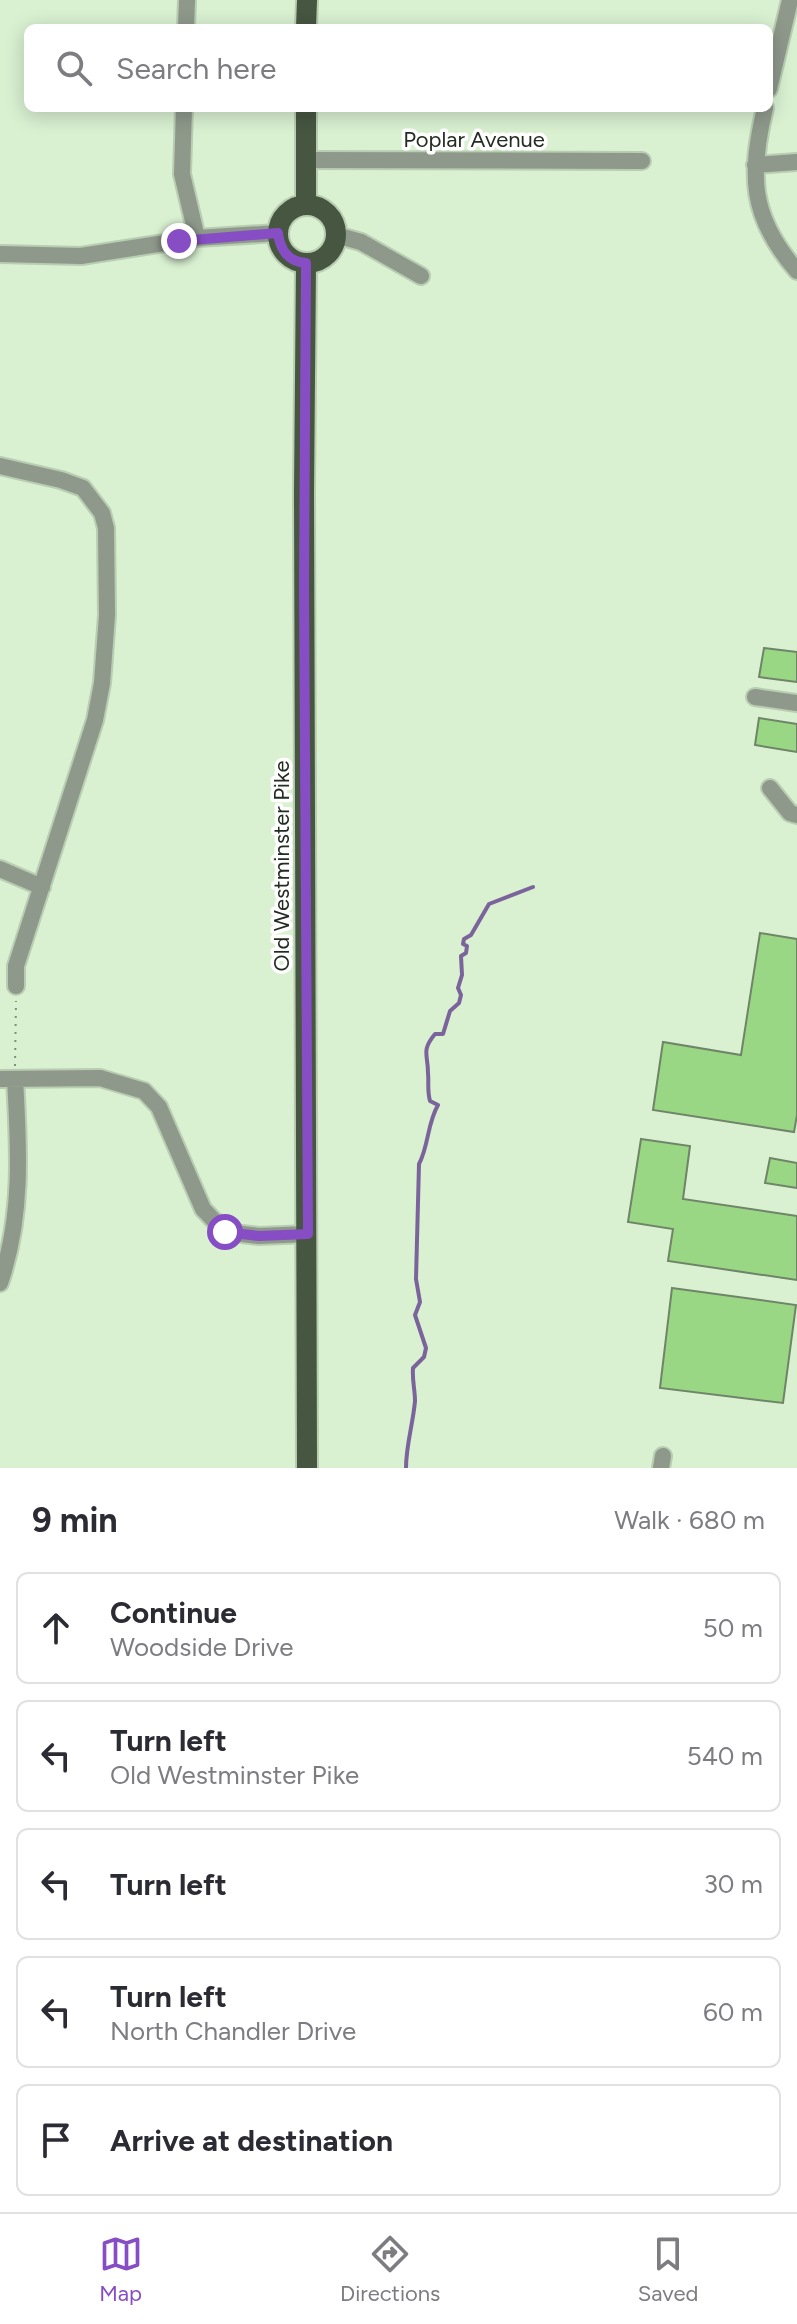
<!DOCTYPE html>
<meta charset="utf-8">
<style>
body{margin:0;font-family:Figtree,sans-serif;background:#f2f2f3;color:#2b2b33}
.stop{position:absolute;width:24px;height:24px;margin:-18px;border:6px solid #874dc4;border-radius:50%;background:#fff}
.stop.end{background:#874dc4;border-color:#fff;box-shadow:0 2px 8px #0008}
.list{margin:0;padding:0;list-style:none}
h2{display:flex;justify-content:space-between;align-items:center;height:104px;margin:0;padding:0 32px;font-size:34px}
h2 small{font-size:26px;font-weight:400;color:#7c7c81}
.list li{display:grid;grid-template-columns:52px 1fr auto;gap:24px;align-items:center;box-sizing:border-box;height:112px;margin:0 16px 16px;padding:0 16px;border:2px solid #e1e1e2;border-radius:12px}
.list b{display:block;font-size:30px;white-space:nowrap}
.list p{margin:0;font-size:26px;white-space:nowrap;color:#7c7c81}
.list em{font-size:26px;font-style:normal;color:#7c7c81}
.icon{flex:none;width:44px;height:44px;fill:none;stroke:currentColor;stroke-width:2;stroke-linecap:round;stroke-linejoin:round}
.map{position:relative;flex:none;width:797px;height:1468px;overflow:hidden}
.search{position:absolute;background:#fff;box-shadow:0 4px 20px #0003;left:24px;right:24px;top:24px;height:88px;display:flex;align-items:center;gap:20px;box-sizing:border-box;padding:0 28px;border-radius:12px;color:#7c7c81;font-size:30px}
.sheet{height:744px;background:#fff}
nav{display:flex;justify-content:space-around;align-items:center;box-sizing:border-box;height:112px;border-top:2px solid #e1e1e2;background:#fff;font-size:22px;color:#7c7c81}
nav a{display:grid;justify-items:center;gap:4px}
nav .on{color:#874dc4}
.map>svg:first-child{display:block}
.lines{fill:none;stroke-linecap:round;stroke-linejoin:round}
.stream{stroke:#7b649c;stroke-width:4}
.building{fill:#9ad784;stroke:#6f8468;stroke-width:2}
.minor-casing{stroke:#b8cdb1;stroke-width:20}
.major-casing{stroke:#b8cdb1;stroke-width:24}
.path{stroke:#7e8f79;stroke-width:2;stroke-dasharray:2 6;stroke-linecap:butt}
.minor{stroke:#8e988b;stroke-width:16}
.major{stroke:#465641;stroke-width:20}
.route{stroke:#874dc4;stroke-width:10}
.labels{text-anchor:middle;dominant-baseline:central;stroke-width:7;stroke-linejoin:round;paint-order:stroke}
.street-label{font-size:22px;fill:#232c20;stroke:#fff}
</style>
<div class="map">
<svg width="797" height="1468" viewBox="0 0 797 1468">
<rect width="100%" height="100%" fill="#d9f0d1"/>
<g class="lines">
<path class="stream" d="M406,1468C406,1445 413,1424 415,1401C415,1390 412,1380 413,1368L424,1357L426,1348L415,1315L420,1302L416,1279L419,1164C429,1145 427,1124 438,1105L430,1101C427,1090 429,1083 428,1073C428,1054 421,1051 435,1034H443L450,1011L459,1003L461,995L458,988L462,975L461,956L466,953L467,946L463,944L464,939L471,935L489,904L533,887"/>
</g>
<path class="building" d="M764,648L797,652V682L759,677Z
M759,718L797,724V752L755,745Z
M760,933L797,939V1115L794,1132L653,1110L663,1042L741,1055Z
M641,1139L690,1146L683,1199L797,1216V1280L668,1261L673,1229L628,1222Z
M770,1158L797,1163V1188L765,1183Z
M672,1288L796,1305L783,1403L660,1388Z"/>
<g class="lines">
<g class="minor-casing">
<path id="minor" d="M186,28L187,0
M769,89L790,0
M184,108L182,174L197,238
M765,108C749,175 750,217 797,271
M306,160L642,161
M755,165L797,162
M336,235L361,242L421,276
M0,254L81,256L197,238L278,233
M0,466L61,480L83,488L102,513L106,528L107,615L102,683L95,720L16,966V986
M755,697L797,703
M770,788L790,813L797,815
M0,869L42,887
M0,1079L100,1078L144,1091L159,1107L203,1209L225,1232L259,1236L308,1234
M0,1283C23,1216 19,1149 15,1079
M661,1468L663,1456"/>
</g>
<g class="major-casing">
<path id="major" d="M306,28L307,0
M278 234a29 29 0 1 1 58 0a29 29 0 1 1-58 0Z
M306,205V108
M306,263L304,492L307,1468"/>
</g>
<path class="path" d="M15,1066L16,1001"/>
<use href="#minor" class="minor"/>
<use href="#major" class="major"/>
</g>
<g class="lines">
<path class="route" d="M179,241L278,233C280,250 289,262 306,263L304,588L308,1234L259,1236L225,1232"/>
</g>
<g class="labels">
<g class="street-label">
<text x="474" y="139">Poplar Avenue</text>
<text transform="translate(281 866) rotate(-90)">Old Westminster Pike</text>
</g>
</g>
</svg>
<div class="stop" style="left:225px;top:1232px"></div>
<div class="stop end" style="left:179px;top:241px"></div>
<div class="search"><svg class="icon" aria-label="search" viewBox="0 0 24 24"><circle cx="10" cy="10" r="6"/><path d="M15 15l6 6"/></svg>Search here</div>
</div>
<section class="sheet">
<h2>9 min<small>Walk · 680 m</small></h2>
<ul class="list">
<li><svg class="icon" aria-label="ahead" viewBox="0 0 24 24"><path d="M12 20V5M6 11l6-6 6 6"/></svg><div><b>Continue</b><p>Woodside Drive</p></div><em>50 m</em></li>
<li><svg class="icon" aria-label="left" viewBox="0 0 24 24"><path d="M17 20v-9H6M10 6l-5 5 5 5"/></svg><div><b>Turn left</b><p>Old Westminster Pike</p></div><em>540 m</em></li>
<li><svg class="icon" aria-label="left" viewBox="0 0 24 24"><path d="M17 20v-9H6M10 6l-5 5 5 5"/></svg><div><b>Turn left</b></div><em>30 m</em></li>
<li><svg class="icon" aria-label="left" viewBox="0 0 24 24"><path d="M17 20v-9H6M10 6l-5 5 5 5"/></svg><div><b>Turn left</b><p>North Chandler Drive</p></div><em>60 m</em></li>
<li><svg class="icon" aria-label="arrive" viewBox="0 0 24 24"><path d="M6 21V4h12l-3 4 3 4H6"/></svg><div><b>Arrive at destination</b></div></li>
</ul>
</section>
<nav>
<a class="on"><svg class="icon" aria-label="map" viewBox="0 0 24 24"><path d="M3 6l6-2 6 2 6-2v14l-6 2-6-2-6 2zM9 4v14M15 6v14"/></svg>Map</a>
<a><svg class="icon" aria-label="directions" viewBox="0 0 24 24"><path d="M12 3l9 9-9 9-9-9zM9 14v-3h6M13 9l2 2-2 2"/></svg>Directions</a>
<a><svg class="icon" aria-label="saved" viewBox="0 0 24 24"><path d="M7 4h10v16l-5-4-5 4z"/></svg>Saved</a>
</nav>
